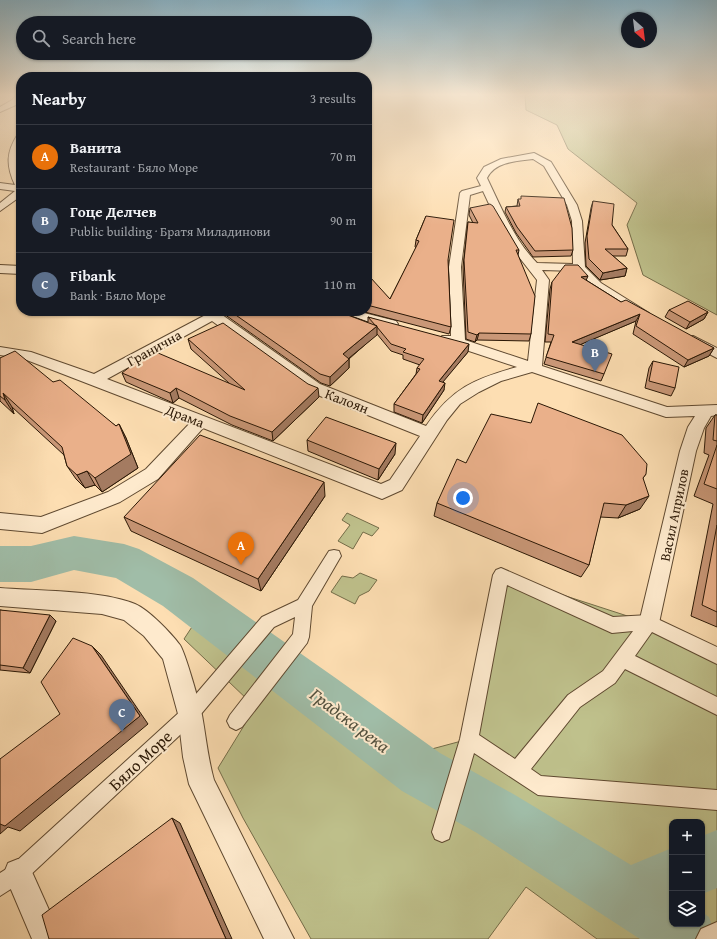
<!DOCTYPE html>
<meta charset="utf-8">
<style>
body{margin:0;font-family:"Gentium Book Plus",serif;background:#20242c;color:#f1f3f6}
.controls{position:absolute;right:12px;bottom:12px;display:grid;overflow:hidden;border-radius:8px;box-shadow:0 1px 3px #0004}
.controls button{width:36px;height:36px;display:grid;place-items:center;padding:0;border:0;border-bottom:1px solid #363941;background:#171b24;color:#f1f3f6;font:20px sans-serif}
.compass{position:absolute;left:621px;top:12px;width:36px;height:36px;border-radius:50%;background:#171b24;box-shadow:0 1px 3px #0004;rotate:152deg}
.you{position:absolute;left:463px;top:498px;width:14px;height:14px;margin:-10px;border:3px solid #fff;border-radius:50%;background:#1a73e8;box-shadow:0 0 0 6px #1a73e833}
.badge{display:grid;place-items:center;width:26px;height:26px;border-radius:50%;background:#b45309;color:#fff;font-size:13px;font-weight:700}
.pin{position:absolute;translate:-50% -33px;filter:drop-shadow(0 1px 2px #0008)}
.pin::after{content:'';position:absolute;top:21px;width:14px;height:12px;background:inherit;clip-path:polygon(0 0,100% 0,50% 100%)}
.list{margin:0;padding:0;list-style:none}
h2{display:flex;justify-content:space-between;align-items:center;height:52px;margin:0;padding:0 16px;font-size:17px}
h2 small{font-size:13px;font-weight:400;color:#9ea1a6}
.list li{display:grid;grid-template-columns:26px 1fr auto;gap:12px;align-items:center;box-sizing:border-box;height:64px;padding:0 16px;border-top:1px solid #363941}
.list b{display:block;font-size:15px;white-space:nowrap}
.list p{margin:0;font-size:13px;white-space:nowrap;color:#9ea1a6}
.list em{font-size:13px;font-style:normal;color:#9ea1a6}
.icon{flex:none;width:22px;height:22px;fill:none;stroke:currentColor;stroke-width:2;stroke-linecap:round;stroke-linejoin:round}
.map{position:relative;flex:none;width:717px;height:939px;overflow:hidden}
.search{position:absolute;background:#171b24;box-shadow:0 1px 3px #0004;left:16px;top:16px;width:356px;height:44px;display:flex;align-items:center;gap:10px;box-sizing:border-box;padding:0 14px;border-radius:22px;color:#9ea1a6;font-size:15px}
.panel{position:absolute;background:#171b24;box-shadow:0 1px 3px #0004;left:16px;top:72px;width:356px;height:244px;border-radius:16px}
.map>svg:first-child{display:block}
.green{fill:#bfc18c;stroke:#746c48;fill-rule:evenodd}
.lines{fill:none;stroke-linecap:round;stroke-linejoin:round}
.river{fill:#a0bda8;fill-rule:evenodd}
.pedestrian-casing{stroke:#5f4930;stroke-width:2}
.minor-casing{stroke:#5f4930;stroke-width:2}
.pedestrian{fill:#feeacd;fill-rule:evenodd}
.minor{fill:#feeacd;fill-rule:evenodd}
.wall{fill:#c99777;stroke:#2a1705}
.shaded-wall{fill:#a47b61;stroke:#2a1705}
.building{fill:#eab08a;stroke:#2a1705}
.labels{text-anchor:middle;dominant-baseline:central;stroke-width:4;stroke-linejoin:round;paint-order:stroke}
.street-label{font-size:14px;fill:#2a1705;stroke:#feeacd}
.near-street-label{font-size:17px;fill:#2a1705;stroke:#feeacd}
.near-water-label{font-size:18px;font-style:italic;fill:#53513e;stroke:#feeacd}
</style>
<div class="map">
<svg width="717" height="939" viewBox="0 0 717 939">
<rect width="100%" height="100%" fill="#fddeb2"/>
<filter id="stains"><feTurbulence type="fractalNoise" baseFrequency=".005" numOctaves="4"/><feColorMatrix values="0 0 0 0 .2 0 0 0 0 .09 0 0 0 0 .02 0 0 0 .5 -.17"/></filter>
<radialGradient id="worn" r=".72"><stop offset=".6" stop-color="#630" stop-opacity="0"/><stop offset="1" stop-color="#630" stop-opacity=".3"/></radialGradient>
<path class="green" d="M525,94H717V315L643,275L627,225L637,203L568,149L557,125L526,110Z
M347,513L379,528L372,536L363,532L353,549L338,541L350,525L342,520Z
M360,573L377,580L369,591L359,596L355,604L331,592L342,576L353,578Z
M501,575L649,623L717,656V939H597L526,887L488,939H311L243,818L218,768L245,724L236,721L250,702L184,639L211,598L231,611L302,669L428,750L469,739ZM672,822H702V924H672Z"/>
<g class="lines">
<path class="river" d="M74,536L124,544L139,549L193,578L337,679L440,753L515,795L631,865L672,848V924H702V912L709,917L717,939H640L477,833L402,791L163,606L116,578L74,570L31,582H0V546H31Z
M717,830V888L702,894V836Z"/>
<g class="pedestrian-casing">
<path id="pedestrian" d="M334,550L339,551L341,556L312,606L309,637L307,643L242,727L236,730L230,727L227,721L230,715L293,634L295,617L274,627L196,720L25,880L0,896V873L11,866L184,708L262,617L298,600L329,551Z
M501,568L613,617L649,615L717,647V664L652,632L635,656L717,697V715L625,669L615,683L580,707L531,769L541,776L717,790V810L538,795L474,753L449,839L442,842L435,839L432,832L460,739L493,575L496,570ZM507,585L612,633L633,631L603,671L568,695L515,759L479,735Z"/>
</g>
<g class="minor-casing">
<path id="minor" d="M18,94H21V100L18,104L0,112V107L12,100Z
M21,133V143L17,162L21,177V196L0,211V203L15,191L0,189V183L15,185C6,166 6,152 18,134Z
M534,153L551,162L577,205L582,221L585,267L601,283L649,313L643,317L638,316L593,289L576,271L542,270L549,280L542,366L667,407L717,405V415L711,416L704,428L696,451L659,623L656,630L649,633L642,630L639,623L680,451L688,427L695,416L666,417L532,372L501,381L479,392L460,404L447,420L402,490L382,499L203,428L158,479L120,502L42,533L0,529V513L41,517L108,492L146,469L190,423L24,359L0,355V347L31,352L94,374L213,311L218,312L320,384L426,426C452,388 474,379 517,367L442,342L440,339L442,336H451L449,267L460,193L462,191L481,186L477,178L484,167L501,159ZM533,159L544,166L567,205L572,221L573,264L537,263C514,240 501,207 487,178C495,162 516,161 533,159ZM483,191L496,219L519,257L537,280L528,361L465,340L461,267L470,195ZM212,321L310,392L420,436L390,480L381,484L107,379Z
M0,265L21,266V274L0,273Z
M335,311H356L396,321L398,324L396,327L391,328L336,314Z
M693,336L717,348V358L688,343L686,340L688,337Z
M0,588C38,591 101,590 135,604C149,610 171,633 180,645C186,655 199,702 202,715C206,737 208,759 214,780L294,939H264L189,784L183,757L178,714L163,659L144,636L124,620L102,614L0,606Z
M18,859L28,863L62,939H32L4,873L8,863Z
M717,922V939H696L701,929Z"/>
</g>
<use href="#pedestrian" class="pedestrian"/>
<use href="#minor" class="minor"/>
</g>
<path class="wall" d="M518,199L573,250L571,256L533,257L516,233L505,212L506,207L517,206Z
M593,201L612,225L628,249L626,256H613L627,268L625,276L600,280L586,266L585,243L591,208Z
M470,208L519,250L518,255L531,334L529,341L477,340L475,342L466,339L463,267L468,222L473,223L469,215Z
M426,216L448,260L451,327L449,334L361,311H367V277L390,299L416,248L415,247L416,240Z
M586,280L621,302L714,348L709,356L684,367L633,334L636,321L581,344L604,374L601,381L544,364L551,342H545L550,289L552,282Z
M669,310L708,312L704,319L686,329L665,317Z
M223,311H337L368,322V317L468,352L442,382L444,390L422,423L394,412V404L416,374L417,368L420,365L403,359V355L391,351L377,334L349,359V368L330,386L321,383L224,314Z
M188,339L319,397L273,441L232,425L179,398L173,403L126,382L122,373L229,383L191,349Z
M0,358L53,382L116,426L119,424L126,438L138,468L102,492L95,485L85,488L76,479L67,466L64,455L12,407L14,414L0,401Z
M653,361L675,388L671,396L645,388L649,368Z
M715,415H717V627L691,616L713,504L694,496L709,455L704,453L706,428Z
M307,440L395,454L378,480L308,451Z
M466,463L646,474L643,478L640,509L618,518L600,517L589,565L581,577L434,516L437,503Z
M325,496L261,591L131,531L124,517Z
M0,610L56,621L30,673L0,670Z"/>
<path class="shaded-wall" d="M627,268L625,276L600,280L603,273Z
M588,276L585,283L581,277Z
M708,312L704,319L686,329L690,322Z
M640,314L636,321L570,349L572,342Z
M377,326V335L343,363V354Z
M479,333L477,340L475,342L477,335Z
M469,344L468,352L438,388L439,381Z
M714,348L709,356L684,367L688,360Z
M349,359V368L330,386V377Z
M445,383L444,390L422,423L423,415Z
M176,388L179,398L173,403L170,393Z
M318,388L319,397L273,441L272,432Z
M3,393L12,407L14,414L5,400Z
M119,424L126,438L138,468L102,492L95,478Z
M396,443L395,454L378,480L379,469Z
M87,471L95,485L85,488L77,475Z
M324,482L325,496L261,591L258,579Z
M649,496L640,509L618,518L626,505Z
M50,615L56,621L30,673L23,668Z
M92,646L101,655L148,724L20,831L8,827L0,834V823L140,716Z
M172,818L180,823L232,939H226Z"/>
<path class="building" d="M521,196L564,198L572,228L573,250L535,251L517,227L506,207L520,206L518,199H521Z
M593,201L614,204L612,225L628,249H605L627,268L603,273L589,259L587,236Z
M490,204L493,206L519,250H516L535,296L531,334L479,333L477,335L468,332L464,260L468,222L478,223L470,208Z
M426,216L454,220L448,260L451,327L367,305V277H370L390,299L419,241L416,240Z
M565,265H578L588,276L581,277L621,302L626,300L714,348L688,360L636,326L640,314L572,342L612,354L604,374L546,357L554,335L548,334L552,282Z
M688,301L708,312L690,322L669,310Z
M230,311H337L377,326L343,354L349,359L330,377L320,374Z
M368,317L469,344L439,381L445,383L423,415L394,404L420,369L417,368L424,359L403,352L406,349L391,344L377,327V326L375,325Z
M223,323L308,384L318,388L272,432L230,416L176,388L170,393L122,373L151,350L245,390L188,339Z
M15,351L53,382L60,380L116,426L119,424L131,454L95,478L87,471L77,475L67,466L62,447L3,393L5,400L0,396V358Z
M653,361L679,367L675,388L649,381Z
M538,403L622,435L647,464L646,474L643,478L649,496L626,505L604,503L589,565L437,503L457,459L466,463L491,414L531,423Z
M715,415H717V441L713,440Z
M326,417L396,443L379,469L307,440Z
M200,435L324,482L258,579L124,517Z
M717,445V489L704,484Z
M717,525V612L702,605Z
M0,610L50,615L23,668L0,665Z
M73,638L92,646L140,716L5,826L0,824V759L60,714L41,682Z
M172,818L226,939H49L42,915Z"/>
<linearGradient id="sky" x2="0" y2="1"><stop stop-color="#8bb8ce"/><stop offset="0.42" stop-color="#fef0dc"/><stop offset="1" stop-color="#fef0dc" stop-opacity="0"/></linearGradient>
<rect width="717" height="225" fill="url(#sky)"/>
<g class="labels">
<g class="street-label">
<text transform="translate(154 348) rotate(-29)">Гранична</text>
<text transform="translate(347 401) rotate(21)">Калоян</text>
<text transform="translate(185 416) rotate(21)">Драма</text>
<text transform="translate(674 515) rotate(-78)">Васил Априлов</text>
</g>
<g class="near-street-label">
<text transform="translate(140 760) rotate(-43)">Бяло Море</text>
</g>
<g class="near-water-label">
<text transform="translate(350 720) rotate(37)">Градска река</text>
</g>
</g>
<rect width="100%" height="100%" filter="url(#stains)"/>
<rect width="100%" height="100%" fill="url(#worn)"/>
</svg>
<div class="controls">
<button>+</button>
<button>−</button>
<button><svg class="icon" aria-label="layers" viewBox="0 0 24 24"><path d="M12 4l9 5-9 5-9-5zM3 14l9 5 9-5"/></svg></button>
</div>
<svg class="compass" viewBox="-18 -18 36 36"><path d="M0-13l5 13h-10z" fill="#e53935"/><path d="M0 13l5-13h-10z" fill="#9ea1a6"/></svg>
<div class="you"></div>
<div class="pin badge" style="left:241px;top:565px;background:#e8710a">A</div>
<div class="pin badge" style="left:595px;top:372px;background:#5c6f8a">B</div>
<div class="pin badge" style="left:122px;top:732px;background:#5c6f8a">C</div>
<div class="search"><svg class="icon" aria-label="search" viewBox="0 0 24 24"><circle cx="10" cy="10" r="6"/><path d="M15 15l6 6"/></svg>Search here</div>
<section class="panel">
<h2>Nearby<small>3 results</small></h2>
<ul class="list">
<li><span class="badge" style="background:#e8710a">A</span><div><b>Ванита</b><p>Restaurant · Бяло Море</p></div><em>70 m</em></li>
<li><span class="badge" style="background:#5c6f8a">B</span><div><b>Гоце Делчев</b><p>Public building · Братя Миладинови</p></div><em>90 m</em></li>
<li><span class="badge" style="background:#5c6f8a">C</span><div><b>Fibank</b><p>Bank · Бяло Море</p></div><em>110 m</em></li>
</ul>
</section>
</div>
